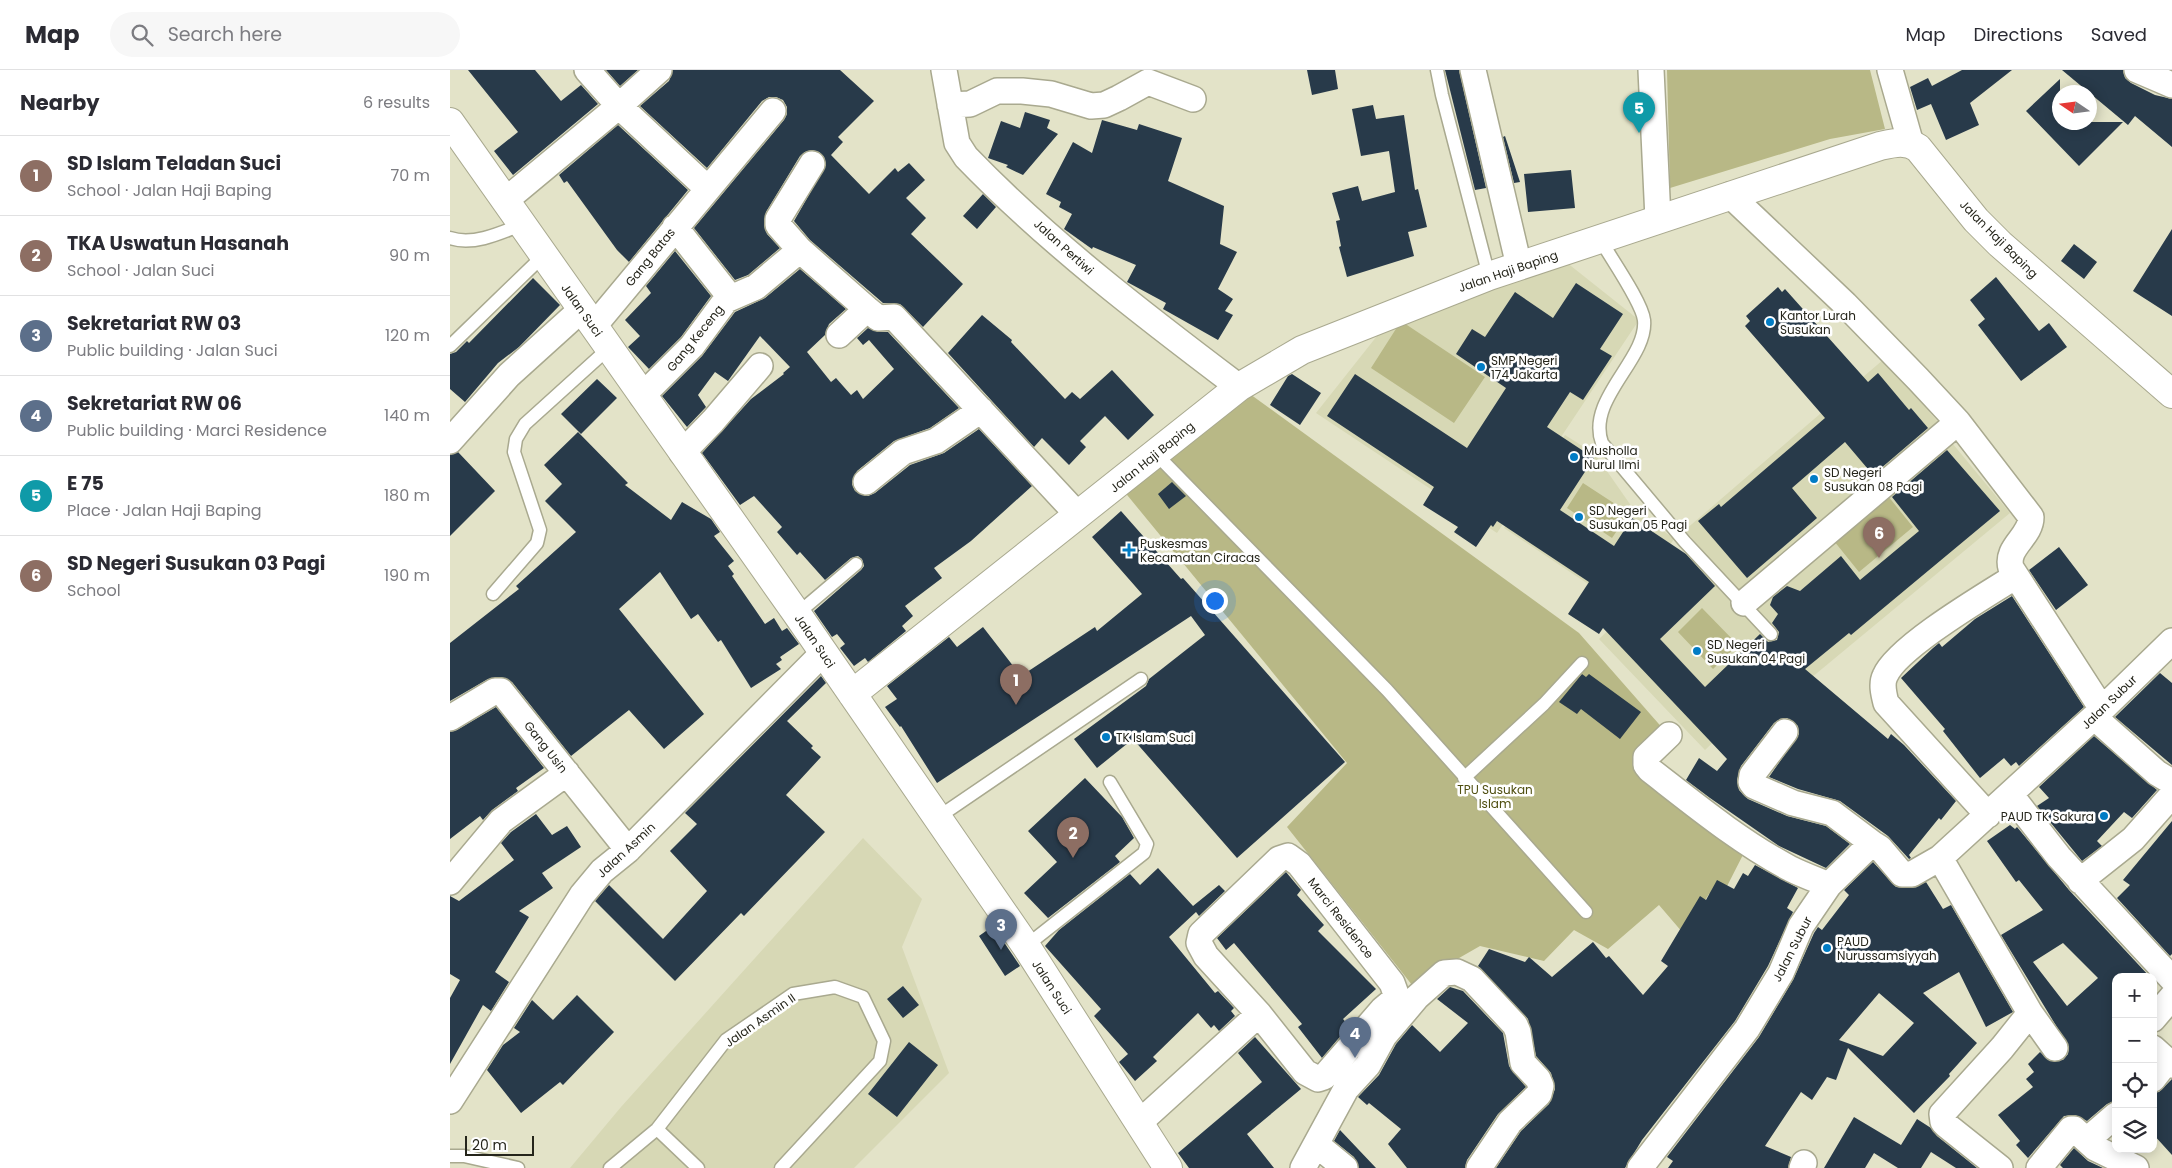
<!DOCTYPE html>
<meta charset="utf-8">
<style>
body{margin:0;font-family:Poppins,sans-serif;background:#f7f7f7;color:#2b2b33}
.controls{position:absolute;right:15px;bottom:15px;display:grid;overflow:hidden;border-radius:10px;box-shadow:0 2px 12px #0003}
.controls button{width:45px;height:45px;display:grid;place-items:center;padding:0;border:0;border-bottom:1px solid #e1e1e2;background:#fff;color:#2b2b33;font:25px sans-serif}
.compass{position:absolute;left:1602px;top:15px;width:45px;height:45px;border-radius:50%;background:#fff;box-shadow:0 2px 12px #0003;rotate:283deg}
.scale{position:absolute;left:15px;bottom:12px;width:69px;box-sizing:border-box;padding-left:5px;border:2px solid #25251b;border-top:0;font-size:14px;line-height:18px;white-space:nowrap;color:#25251b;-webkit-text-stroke:4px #fff;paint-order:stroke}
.you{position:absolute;left:764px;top:530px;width:18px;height:18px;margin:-12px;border:4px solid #fff;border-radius:50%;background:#1a73e8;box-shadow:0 0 0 8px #1a73e833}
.badge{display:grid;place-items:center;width:32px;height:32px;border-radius:50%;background:#017cc5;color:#fff;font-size:16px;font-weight:700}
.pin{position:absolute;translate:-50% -41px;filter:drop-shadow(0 1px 2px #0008)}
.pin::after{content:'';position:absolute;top:26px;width:18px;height:15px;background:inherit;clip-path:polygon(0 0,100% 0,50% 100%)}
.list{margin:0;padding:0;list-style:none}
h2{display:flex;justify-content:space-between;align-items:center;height:65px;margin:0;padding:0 20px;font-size:21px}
h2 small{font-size:16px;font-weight:400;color:#7c7c81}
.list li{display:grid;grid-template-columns:32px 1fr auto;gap:15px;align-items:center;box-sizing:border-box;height:80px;padding:0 20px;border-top:1px solid #e1e1e2}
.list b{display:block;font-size:19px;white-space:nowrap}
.list p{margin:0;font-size:16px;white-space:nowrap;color:#7c7c81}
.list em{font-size:16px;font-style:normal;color:#7c7c81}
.icon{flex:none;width:28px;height:28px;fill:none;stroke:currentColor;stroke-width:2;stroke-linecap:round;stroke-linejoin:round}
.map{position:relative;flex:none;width:1722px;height:1098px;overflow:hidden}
header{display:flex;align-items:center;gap:30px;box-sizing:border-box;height:70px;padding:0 25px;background:#fff;border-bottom:1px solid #e1e1e2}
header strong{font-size:24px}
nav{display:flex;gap:28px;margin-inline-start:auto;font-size:18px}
.search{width:350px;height:45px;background:#f7f7f7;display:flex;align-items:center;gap:12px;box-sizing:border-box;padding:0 18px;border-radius:28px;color:#7c7c81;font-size:19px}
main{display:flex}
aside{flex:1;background:#fff}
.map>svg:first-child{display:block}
.built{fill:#d7d8b5}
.green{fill:#b8b886}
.building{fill:#283a4a;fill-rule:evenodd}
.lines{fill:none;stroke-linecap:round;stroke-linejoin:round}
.service-casing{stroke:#a9a98f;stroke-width:15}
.minor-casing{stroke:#a9a98f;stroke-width:28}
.tertiary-casing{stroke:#a9a98f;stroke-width:30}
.service{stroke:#fff;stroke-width:12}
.minor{stroke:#fff;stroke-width:25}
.tertiary{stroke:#fff;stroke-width:28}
.poi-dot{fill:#017cc5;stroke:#fff;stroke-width:2}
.labels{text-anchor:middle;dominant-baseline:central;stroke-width:5;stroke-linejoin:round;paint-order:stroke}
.street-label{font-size:12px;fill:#25251b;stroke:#fff}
.poi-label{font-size:12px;fill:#25251b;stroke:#fff;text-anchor:start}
.park-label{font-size:12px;fill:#504f11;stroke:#fff}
</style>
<header>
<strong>Map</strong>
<div class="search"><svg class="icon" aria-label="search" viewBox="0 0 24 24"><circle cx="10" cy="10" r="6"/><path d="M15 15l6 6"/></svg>Search here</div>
<nav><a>Map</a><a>Directions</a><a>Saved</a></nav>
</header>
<main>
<aside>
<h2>Nearby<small>6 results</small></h2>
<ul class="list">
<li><span class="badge" style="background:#8d6e63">1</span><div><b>SD Islam Teladan Suci</b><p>School · Jalan Haji Baping</p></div><em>70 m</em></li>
<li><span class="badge" style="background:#8d6e63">2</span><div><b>TKA Uswatun Hasanah</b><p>School · Jalan Suci</p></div><em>90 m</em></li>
<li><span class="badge" style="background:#5c6f8a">3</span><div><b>Sekretariat RW 03</b><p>Public building · Jalan Suci</p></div><em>120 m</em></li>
<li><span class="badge" style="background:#5c6f8a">4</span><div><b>Sekretariat RW 06</b><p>Public building · Marci Residence</p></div><em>140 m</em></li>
<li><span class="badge" style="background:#0f9aa8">5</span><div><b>E 75</b><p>Place · Jalan Haji Baping</p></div><em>180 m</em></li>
<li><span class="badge" style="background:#8d6e63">6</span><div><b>SD Negeri Susukan 03 Pagi</b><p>School</p></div><em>190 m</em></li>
</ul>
</aside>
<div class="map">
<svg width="1722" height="1098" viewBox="0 0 1722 1098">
<rect width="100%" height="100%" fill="#e3e3c8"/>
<path class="built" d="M1116,192L1189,250L1047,463L866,343L942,247Z
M1434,289L1493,358L1294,530L1235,460Z
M1115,365L1145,384L1182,437L1224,469L1177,540L1054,458Z
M1498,368L1560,443L1361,608L1299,533Z
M1240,481L1346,592L1255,680L1149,569Z
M413,768L472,829L452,877L499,1003L404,1098H120L171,1037Z"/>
<path class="green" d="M1217,0H1420L1435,59L1380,69L1220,118Z
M951,251L1035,307L1004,353L921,298Z
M793,319L1129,563L1215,661L1191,685L1298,775L1271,828L1259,824L1233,863L1209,835L1158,879L1124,860L1094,891L1030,876L962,915L837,757L897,693L673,420Z
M1133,413L1179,443L1162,468L1117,438Z
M1438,426L1463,457L1409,502L1384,471Z
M1252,538L1288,575L1263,599L1228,562Z"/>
<path class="building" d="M18,0H85L111,31L131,15L148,34L63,105L44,81L68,62Z
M156,0H188L170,16Z
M223,0H390L424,31L388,67L393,72L381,85L419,124L445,98L448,102L459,93L475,110L456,128L476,148L461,164L513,214L473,257L450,234L433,233L360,170L344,151L376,95L374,87L369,82L362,80L355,82L350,86L316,142L314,155L317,164L330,178L298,205L285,210L244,158L334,50L337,44V37L333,30L326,27H319L312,31L257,98L190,36L219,11Z
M857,0H885L888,19L862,25Z
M995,0H1009L1036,118L1025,120Z
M1512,0H1562L1520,33L1529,55L1496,70L1481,34L1467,40L1460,17L1478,8L1482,16Z
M1612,0H1673L1675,8L1681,13L1705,25L1722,29V77L1685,46L1678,55Z
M1610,9V52H1673L1629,96L1576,41Z
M923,35L926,49L954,45L965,120L968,119L977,157L958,162L964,186L897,207L889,177L891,176L886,151L890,150L882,123L908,116L912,131L945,122L939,81L911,86L902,39Z
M575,42L600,50L597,58L608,64L573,105L556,97L558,95L538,88L551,51L570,58Z
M652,50L687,60L689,54L732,68L718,111L774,136L770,174L787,182L768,219L783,229L775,241L783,245L768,270L713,239L716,233L677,212L686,195L643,177L642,179L614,159L622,144L609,137L611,132L596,124L623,72L642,83Z
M168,55L238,120L179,192L167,180L117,111L114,113L109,105Z
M1055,66L1070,112L1064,113L1053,67Z
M1121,100L1125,138L1078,142L1074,104Z
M533,124L546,137L527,159L513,146Z
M1722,159V246L1683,221Z
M1624,174L1647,192L1634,209L1611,191Z
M225,181L261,226L231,267L199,299L178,277L190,266L175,250L201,223L196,216Z
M350,199L396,239L379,254L375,265L357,282L381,312L386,308L401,325L407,320L413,329L444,299L419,270L413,275L407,268L418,258L428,262H438L509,338L480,358L444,371L407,401L402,414L405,421L418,426L425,423L460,395L494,383L529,359L582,416L521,471L484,498L492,508L455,536L463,546L452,556L456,561L418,592L415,588L404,596L390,578L395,574L387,564L382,567L364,541L411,500L414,496L412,489L408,486L401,488L375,510L350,482L347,485L327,462L332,457L304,426L290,435L252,383L301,329L334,304L333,303L340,297L310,266L278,311L265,302L248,325L256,337L237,357L212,326L252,286L285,242L315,228Z
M1546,207L1589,261L1599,253L1617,277L1571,311L1528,255L1535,249L1520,230Z
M83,208L110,235L69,277L48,293L15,332L0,319V284L6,282L17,271L19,273Z
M1126,213L1173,244L1150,279L1162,286L1133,330L1120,322L1097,357L1144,388L1110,440L1164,476L1182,448L1236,484L1265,516L1210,569L1255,617L1310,564L1318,572L1327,570L1329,562L1322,553L1328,544L1320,535L1323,527L1337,516L1350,521L1391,486L1410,510L1469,461L1442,427L1497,380L1550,441L1401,565L1399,563L1355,599L1438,669L1441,664L1454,675L1506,731L1491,750L1489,748L1459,785L1461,788L1459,789L1438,766L1390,731L1348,719L1319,707L1349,664L1348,656L1337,648L1330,649L1324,653L1291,696L1287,710L1289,720L1298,729L1337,746L1376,756L1400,774L1376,798L1329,776L1260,728L1236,710L1249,688L1267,701L1277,689L1153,558L1149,564L1118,544L1139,512L1047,451L1043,457L1041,455L1026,477L1004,462L1008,457L973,435L984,417L877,346L905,304L1017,378L1056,318L1006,284L1022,259L1035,267L1065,222L1103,248Z
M1328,217L1332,222L1335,219L1418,312L1428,303L1459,340L1461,338L1478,358L1423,405L1395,372L1342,418L1367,448L1297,508L1248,451L1269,434L1271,437L1375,348L1295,256L1300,251L1296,246Z
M532,245L562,270L561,272L615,329L622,322L630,329L662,300L704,345L678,370L655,346L630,371L636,377L619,395L592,368L584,377L498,283Z
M842,304L871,323L850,355L820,335L838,306Z
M147,309L167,328L131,364L111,344Z
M128,362L178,413L175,415L221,450L232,432L261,449L270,462L264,466L284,491L278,496L284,504L282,506L315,554L324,548L332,561L337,558L349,574L330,587L332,590L326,594L331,599L301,618L271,570L268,572L248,544L241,549L210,502L169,539L254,644L214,679L179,640L121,686L62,612L51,607L38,609L0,631V573L69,519L66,516L126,462L95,431L112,414L94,395Z
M8,382L45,421L0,466V385Z
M722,412L736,426L719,439L708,424Z
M671,441L731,509L733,508L895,692L787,788L683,669L647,698L624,669L696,616L699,609L755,565L741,546L487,713L451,656L450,657L435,637L447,629L437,616L499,567L507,577L533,557L571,606L645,557L647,561L692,524L642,467Z
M1609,477L1638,515L1606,540L1579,500Z
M1562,526L1634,637L1569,696L1566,692L1561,696L1554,688L1530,708L1493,661L1495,659L1451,608L1483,578L1489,573L1492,577L1525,549Z
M1710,603L1722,613V695L1665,647Z
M1132,604L1136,607L1139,604L1191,642L1170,669L1131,639L1127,644L1109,632Z
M371,606L376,613L337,651L363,676L361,678L371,687L336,725L375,762L294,846L291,843L225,911L145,831L159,815L213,869L257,821L220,781L247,754L235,743Z
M46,637L94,698L66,718L68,721L42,740L33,750L30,746L0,769V662L7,660Z
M1644,666L1707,720L1682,748L1674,742L1647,771L1652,776L1632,791L1587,736L1599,728L1589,717Z
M635,708L672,747L684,768L665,786L670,792L598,848L574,823L607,792L578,761Z
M86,744L102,765L117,756L131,777L92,803L103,818L69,841L79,847L45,902L59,912L41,941L33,935L0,994V928L10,910L0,904V826L9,831L64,790L51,773L61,762Z
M1722,751V884L1720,886L1667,828L1680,815L1673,810Z
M1560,755L1565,759L1567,757L1619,820L1700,907H1666V1031L1657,1034L1637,1051L1625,1045L1614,1046L1578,1088L1566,1075L1570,1071L1548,1045L1583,1017L1576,1009L1584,1002L1578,994L1590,982L1600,991L1613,990L1618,984L1619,977L1551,865L1593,840L1569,810L1566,812L1537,771ZM1613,873L1648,908L1617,936L1583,892Z
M1423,792L1446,817L1462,818L1476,812L1493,839L1501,835L1563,942L1536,957L1509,902L1473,923L1527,973L1499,1004L1500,1006L1464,1043L1398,978L1386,1010L1377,1007L1362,1030L1351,1022L1315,1076L1341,1087L1338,1098H1218L1223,1091L1217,1087L1309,967L1343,910L1364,863L1368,857L1372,860L1399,825L1394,820ZM1429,923L1464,953L1433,986L1389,970Z
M1305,795L1348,818L1337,838L1343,842L1318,896L1285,951L1192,1070L1175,1098H1046L1071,1061L1099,1034L1105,1019L1101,1003L1086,986L1078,949L1028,896L1039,879L1075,892L1079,887L1102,907L1143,872L1156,888L1159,886L1193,925L1218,896L1211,891L1250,826L1256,830L1267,810L1284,819L1293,803L1298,806Z
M708,798L743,836L769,815L775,821L749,846L746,842L719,867L765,923L768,921L784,938L781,941L785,946L769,961L764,955L761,958L748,943L703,987L707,991L685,1011L669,992L678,984L644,946L651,939L595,876L609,860L680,804L690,815Z
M836,802L851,820L847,825L874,855L868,861L926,919L893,949L899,956L872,988L848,957L852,954L784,873L776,880L767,868Z
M543,856L570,896L555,906L529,866Z
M453,916L469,935L453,948L437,929Z
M1000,917L1013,921L1053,963L1059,996L1076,1017L1048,1044L1017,1090L1015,1098H957L938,1074L951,1059L919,1033L917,1035L908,1027L929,1005L946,974L962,955L990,982L1018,953L987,929Z
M127,925L164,962L113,1015L110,1012L71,1043L37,1000L53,975L70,962L64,958L82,930L103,950Z
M805,967L851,1019L797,1064L824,1098H739L728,1083L812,1012L788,983Z
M459,972L488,995L447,1047L418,1024Z
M1722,1009V1085L1703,1064V1023L1709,1022Z
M1404,1047L1451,1075L1467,1049L1481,1058L1487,1066L1527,1098H1506L1481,1082L1471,1098H1448L1424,1083L1415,1098H1374Z
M890,1060L926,1098H909L904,1087L884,1071Z
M1624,1078L1638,1091L1653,1098H1613L1610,1095Z"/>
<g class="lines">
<g class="service-casing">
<path id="service" d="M987,0L992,25L1039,206
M0,168C23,176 51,163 73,154
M1150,169C1160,187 1192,232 1194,250C1198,289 1136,329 1152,373L1235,472L1321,564
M0,276L94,185
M706,384L937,620L1136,842
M43,524L87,473L90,460L64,382L66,369L75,354L159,278
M347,544L406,494
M1014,708L1094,634L1132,593
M487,748L691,609
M576,876L694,783L697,774L660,712
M207,1059L248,1098
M0,1086H14L68,1098
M160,1098L207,1059L276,970L343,924L385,917L413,927L434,971L430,991L331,1098"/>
</g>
<g class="minor-casing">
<path id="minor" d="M137,0L169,36L258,119L323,41
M494,0L507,73L516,87C598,172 695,246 789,317
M1023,0L1069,196
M1201,0L1208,149
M1440,0L1461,74
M1687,0L1722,15
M500,35L520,34L547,21H572L601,24L641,36L654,35L669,28L698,12L743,29
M362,94L328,149V155L350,180L417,239L428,248L444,247L628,445
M1280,125L1395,234L1468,309L1508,352L1581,447C1581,467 1555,477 1561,498L1652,639
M56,130L169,36L209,0
M225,157L280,227
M144,256L258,119
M389,265L417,239
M192,326L242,276L276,230L306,217L350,180
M0,371L59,305L132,239
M232,383L263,351L310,296
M416,412L453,382L486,371L531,340
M1294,533L1508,352
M1644,647L1707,703L1722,712
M0,648L45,621H51L178,780
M1335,662L1302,705L1301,712L1304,716L1343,733L1382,743L1422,773
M1219,665L1196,687V695L1200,700C1245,735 1290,772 1341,799C1353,805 1367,810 1379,815
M1560,724L1609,787L1722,909
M1538,745L1436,633C1434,625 1431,614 1435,606C1447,577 1536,525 1566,506
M838,786L849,794L942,913L946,924L945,929L933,939L874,1007L868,1009L855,1002L809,944L756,886L749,873L751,864L829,789Z
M1490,788L1580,943L1605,978
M1630,811L1683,769L1722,725
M0,812L51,751L117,703
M1703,949L1722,927
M1703,978L1722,995
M1703,1009L1717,991
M0,1031L132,825L152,801L178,780L373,583
M690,1052L809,944
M1637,1070L1666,1045
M867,1075L895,1098
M853,1098L896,1019L918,995L934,966L967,927L994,903L1007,902L1022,909L1065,955L1068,962L1073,993L1088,1009L1091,1016L1089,1024L1060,1052L1029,1098
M1190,1098L1297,959L1331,903L1351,856L1379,815L1422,773L1430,778L1452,804H1462L1490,788L1644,647L1722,571
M1352,1098L1354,1093
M1550,1098L1496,1055L1493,1052L1492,1044L1552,978L1580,943
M1589,1098L1621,1059H1624L1645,1078L1686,1098"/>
</g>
<g class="tertiary-casing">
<path id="tertiary" d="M0,52L347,544L576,876L718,1098
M402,624L789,317L852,280L1039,206L1430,76C1444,73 1456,70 1468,78L1526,150L1550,174L1722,324"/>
</g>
<use href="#service" class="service"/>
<use href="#minor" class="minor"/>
<use href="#tertiary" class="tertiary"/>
</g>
<g class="poi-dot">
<circle cx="1320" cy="252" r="5"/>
<circle cx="1031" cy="297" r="5"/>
<circle cx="1124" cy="387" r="5"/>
<circle cx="1364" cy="409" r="5"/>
<circle cx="1129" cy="447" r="5"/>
<path d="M676.5 472.5h5v5h5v5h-5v5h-5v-5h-5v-5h5z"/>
<circle cx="1247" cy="581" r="5"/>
<circle cx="656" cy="667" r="5"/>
<circle cx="1654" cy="746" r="5"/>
<circle cx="1377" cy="878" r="5"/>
</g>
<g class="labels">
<g class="street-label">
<text transform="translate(1549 169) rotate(45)">Jalan Haji Baping</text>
<text transform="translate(614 177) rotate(42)">Jalan Pertiwi</text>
<text transform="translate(200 187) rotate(-51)">Gang Batas</text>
<text transform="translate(1058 201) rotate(-19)">Jalan Haji Baping</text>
<text transform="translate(132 240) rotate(55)">Jalan Suci</text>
<text transform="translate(245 268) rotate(-51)">Gang Keceng</text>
<text transform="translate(702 387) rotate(-39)">Jalan Haji Baping</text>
<text transform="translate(365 571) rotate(56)">Jalan Suci</text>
<text transform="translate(1659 632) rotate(-44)">Jalan Subur</text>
<text transform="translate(96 677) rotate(52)">Gang Usin</text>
<text transform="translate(176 780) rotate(-43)">Jalan Asmin</text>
<text transform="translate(891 848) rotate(52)">Marci Residence</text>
<text transform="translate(1342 879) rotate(-63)">Jalan Subur</text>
<text transform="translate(602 917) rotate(57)">Jalan Suci</text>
<text transform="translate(310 950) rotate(-35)">Jalan Asmin II</text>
</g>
<g class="poi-label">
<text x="1330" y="245">Kantor Lurah<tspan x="1330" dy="14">Susukan</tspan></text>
<text x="1041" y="290">SMP Negeri<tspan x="1041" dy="14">174 Jakarta</tspan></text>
<text x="1134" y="380">Musholla<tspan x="1134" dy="14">Nurul Ilmi</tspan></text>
<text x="1374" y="402">SD Negeri<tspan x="1374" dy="14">Susukan 08 Pagi</tspan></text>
<text x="1139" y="440">SD Negeri<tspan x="1139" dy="14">Susukan 05 Pagi</tspan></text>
<text x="690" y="473">Puskesmas<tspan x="690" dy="14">Kecamatan Ciracas</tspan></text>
<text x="1257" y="574">SD Negeri<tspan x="1257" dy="14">Susukan 04 Pagi</tspan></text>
<text x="666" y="667">TK Islam Suci</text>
<text x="1644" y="746" text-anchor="end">PAUD TK Sakura</text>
<text x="1387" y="871">PAUD<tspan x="1387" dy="14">Nurussamsiyyah</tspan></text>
</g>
<g class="park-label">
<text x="1045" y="719">TPU Susukan<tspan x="1045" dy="14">Islam</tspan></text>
</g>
</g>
</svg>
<div class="controls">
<button>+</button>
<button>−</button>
<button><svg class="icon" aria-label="locate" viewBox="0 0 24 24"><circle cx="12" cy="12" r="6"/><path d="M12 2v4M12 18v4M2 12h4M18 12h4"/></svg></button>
<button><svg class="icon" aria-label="layers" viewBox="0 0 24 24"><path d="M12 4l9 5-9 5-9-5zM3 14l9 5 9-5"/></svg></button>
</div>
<svg class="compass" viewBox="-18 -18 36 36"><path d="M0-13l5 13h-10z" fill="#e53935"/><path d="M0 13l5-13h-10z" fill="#7c7c81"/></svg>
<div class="scale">20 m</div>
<div class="you"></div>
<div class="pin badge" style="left:566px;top:635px;background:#8d6e63">1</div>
<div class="pin badge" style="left:623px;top:788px;background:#8d6e63">2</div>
<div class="pin badge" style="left:551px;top:880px;background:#5c6f8a">3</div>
<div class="pin badge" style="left:905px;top:988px;background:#5c6f8a">4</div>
<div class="pin badge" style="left:1189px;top:63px;background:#0f9aa8">5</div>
<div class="pin badge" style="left:1429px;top:488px;background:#8d6e63">6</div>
</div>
</main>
